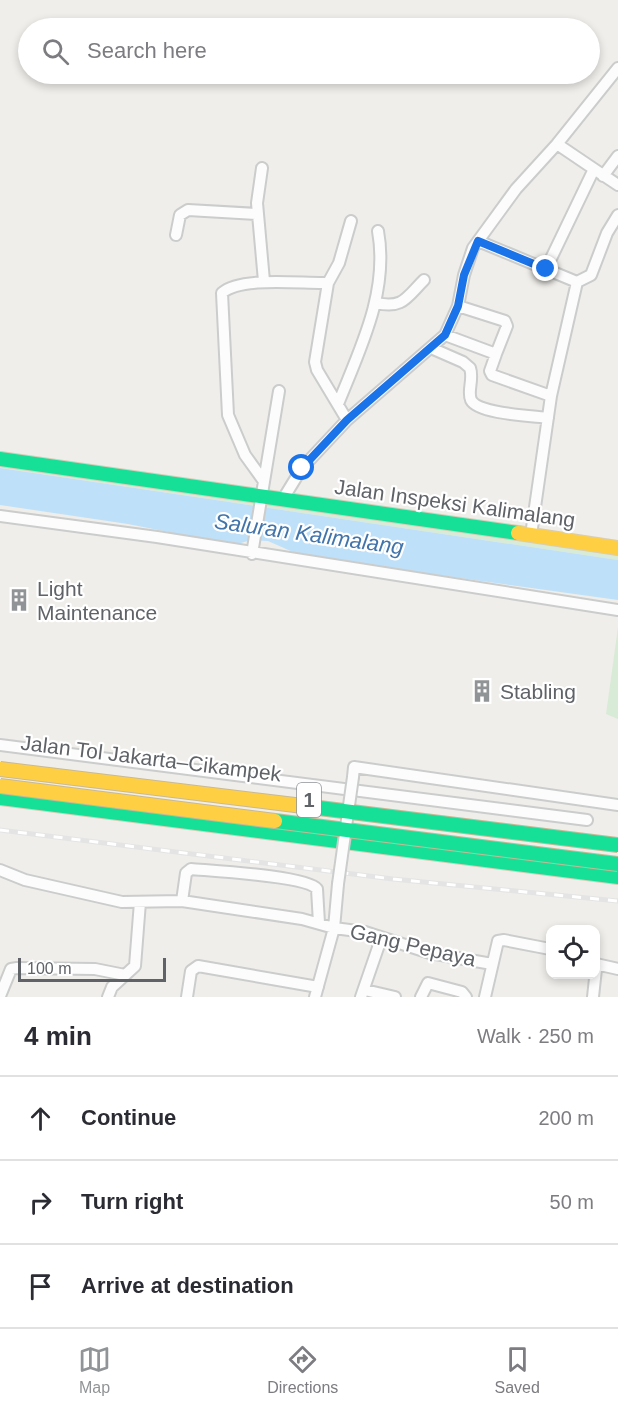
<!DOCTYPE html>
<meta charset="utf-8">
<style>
body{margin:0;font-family:Helvetica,sans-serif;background:#f2f2f3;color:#2b2b33}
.controls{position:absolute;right:18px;bottom:18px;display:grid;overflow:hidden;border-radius:12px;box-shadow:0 3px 9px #0003}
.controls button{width:54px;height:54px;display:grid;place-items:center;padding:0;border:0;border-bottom:2px solid #e1e1e2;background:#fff;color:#2b2b33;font:30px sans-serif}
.scale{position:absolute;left:18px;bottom:15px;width:148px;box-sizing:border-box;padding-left:6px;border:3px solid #5f6368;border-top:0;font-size:16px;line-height:21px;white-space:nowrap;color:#5f6368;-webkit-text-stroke:4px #fff;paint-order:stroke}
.stop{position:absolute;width:18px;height:18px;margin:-14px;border:4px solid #1a73e8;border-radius:50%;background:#fff}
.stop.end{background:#1a73e8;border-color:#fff;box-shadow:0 2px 6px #0008}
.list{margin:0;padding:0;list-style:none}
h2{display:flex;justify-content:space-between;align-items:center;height:78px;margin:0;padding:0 24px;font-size:26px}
h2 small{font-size:20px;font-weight:400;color:#7c7c81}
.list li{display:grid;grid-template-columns:39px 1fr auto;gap:18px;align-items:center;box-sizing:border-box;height:84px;padding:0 24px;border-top:2px solid #e1e1e2}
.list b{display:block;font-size:22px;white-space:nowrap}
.list em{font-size:20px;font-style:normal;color:#7c7c81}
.icon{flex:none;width:33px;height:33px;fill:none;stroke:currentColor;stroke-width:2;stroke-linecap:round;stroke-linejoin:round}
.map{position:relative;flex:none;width:618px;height:997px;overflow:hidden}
.search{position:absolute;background:#fff;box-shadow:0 3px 9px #0003;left:18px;right:18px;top:18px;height:66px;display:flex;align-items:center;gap:15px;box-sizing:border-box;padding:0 21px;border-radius:33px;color:#7c7c81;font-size:22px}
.sheet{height:330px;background:#fff}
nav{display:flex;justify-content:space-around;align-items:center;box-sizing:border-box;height:84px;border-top:2px solid #e1e1e2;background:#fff;font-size:16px;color:#7c7c81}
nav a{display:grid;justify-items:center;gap:3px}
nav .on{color:#919496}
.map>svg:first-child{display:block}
.green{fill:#d8ebd6}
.water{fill:#bfe0f9}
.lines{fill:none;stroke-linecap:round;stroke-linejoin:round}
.street-casing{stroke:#cbcccc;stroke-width:14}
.fast-casing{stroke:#d7ceb8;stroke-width:16}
.slow-casing{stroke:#d7ceb8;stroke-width:16}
.street{stroke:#fdfcfc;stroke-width:10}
.fast{stroke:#16e098;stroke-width:14}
.slow{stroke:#ffcf43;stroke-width:14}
.rail-casing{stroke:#e4e4e4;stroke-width:5}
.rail{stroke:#fff;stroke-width:3;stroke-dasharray:9;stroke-linecap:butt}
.street-bridge-casing{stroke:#cbcccc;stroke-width:14;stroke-linecap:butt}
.fast-bridge-casing{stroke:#c8b996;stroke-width:16;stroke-linecap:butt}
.slow-bridge-casing{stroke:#c8b996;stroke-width:16;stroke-linecap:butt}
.street-bridge{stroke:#fdfcfc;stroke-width:10}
.fast-bridge{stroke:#16e098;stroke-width:14}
.slow-bridge{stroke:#ffcf43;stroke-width:14}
.route{stroke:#1a73e8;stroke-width:8}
.labels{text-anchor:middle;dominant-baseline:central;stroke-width:4.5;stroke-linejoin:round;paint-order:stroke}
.shield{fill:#fff;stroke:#8f9295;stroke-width:1.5}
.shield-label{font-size:20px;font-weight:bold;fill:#5f6368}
.street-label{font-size:21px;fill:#5f6368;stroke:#fff}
.poi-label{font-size:21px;fill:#5f6368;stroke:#fff;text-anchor:start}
.water-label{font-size:22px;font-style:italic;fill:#4174aa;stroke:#fff}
</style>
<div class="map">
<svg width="618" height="997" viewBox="0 0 618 997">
<rect width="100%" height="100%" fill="#efeeea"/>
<path class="green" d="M0,459L618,548V560L0,468Z
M618,627V719L606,714Z"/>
<path class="water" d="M0,468L618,560V600L302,556L268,541L251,540L234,545L128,524L0,505Z"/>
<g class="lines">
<g class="street-casing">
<path id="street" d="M262,168L257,203L264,281
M594,169L618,185
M603,176L618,156
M176,235L180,215L188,210L258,214
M478,241L577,282L551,396L531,535
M546,269L594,169L557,144
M577,282L591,275L607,233L618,215
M376,303C403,309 406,298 424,280
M458,306L505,321L507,326L496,354
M445,335L496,354L490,371L492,375L551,396
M431,348L463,362L470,368C474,379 467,391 471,400C478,414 533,416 548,418
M338,404C360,349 389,292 378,231
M347,420L317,370L315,362L328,283L339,263L351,221
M263,480L245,455L228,415L222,293C241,276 302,284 328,283
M283,499L302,468L347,420L445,335L458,306L464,275L473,248L516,189L557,144L618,68
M0,516L157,537L618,610
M252,554L279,391
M0,745L587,820
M353,777L354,767L618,805
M0,870L25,880L122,902L182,901L302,919L334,928L365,932L430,953L492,964
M182,901L186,873L191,869C213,871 307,876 317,889L319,923
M596,964L618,969
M365,990L395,997
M0,996L11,969L17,968L95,969L125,975
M108,997L112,987L135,966L140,902
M187,997L191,971L198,966L318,987
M315,997L334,928L338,884
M361,997L381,939
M421,997L428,983L462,992L466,997
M485,997L498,941L504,940L550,949
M593,997L596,969"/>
</g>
<g class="fast-casing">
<path id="fast" d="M0,459L518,533
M0,798L618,877"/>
</g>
<g class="slow-casing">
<path id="slow" d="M518,533L618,548"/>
</g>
<use href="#street" class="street"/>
<use href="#fast" class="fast"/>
<use href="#slow" class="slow"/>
<g class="rail-casing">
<path id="rail" d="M0,830L393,879L618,901"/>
</g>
<use href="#rail" class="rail"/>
<g class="street-bridge-casing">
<path id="street-bridge" d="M338,884L353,777"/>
</g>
<g class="fast-bridge-casing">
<path id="fast-bridge" d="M303,806L618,845
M275,821L618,864"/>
</g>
<g class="slow-bridge-casing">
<path id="slow-bridge" d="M0,769L303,806
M0,786L275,821"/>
</g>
<use href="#street-bridge" class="street-bridge"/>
<use href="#fast-bridge" class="fast-bridge"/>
<use href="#slow-bridge" class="slow-bridge"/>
</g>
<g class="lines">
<path class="route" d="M302,468L347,420L445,335L458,306L464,275L478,241L546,269"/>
</g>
<defs>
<g id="building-bare" transform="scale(1.8)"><path d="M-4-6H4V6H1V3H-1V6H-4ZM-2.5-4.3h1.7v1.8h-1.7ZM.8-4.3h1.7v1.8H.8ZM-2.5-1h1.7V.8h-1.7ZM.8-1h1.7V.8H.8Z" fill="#919496" stroke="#fff" stroke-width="2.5" paint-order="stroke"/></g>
</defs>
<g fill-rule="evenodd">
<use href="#building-bare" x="19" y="600"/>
<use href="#building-bare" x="482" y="691"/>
</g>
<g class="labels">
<rect class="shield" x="297" y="783" width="24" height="34" rx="4.5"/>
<g class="shield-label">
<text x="309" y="800">1</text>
</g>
<g class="street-label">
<text transform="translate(455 503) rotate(8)">Jalan Inspeksi Kalimalang</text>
<text transform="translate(151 758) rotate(7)">Jalan Tol Jakarta–Cikampek</text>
<text transform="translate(413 945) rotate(13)">Gang Pepaya</text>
</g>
<g class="poi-label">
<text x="37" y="588">Light<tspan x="37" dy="24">Maintenance</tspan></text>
<text x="500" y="691">Stabling</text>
</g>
<g class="water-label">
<text transform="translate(309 534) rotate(8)">Saluran Kalimalang</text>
</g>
</g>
</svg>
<div class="controls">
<button><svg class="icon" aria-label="locate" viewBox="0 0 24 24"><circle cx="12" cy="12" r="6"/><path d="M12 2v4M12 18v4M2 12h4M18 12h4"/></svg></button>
</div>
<div class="scale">100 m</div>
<div class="stop" style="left:302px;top:468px"></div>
<div class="stop end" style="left:546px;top:269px"></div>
<div class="search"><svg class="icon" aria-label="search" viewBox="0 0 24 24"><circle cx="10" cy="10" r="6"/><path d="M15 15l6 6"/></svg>Search here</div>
</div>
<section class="sheet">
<h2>4 min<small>Walk · 250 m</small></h2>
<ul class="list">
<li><svg class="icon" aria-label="ahead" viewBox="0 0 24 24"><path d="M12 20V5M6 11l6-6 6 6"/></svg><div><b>Continue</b></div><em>200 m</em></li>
<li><svg class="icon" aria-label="right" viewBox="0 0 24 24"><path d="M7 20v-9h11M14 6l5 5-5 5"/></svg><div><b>Turn right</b></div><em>50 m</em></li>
<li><svg class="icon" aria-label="arrive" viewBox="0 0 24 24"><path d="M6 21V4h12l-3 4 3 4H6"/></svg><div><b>Arrive at destination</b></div></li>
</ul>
</section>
<nav>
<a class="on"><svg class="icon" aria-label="map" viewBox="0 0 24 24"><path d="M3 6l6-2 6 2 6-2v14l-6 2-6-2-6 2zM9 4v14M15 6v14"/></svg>Map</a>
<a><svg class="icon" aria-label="directions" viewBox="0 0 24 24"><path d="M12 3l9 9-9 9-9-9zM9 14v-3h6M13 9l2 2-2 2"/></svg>Directions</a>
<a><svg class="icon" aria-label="saved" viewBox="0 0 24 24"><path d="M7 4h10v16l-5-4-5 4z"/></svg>Saved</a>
</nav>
